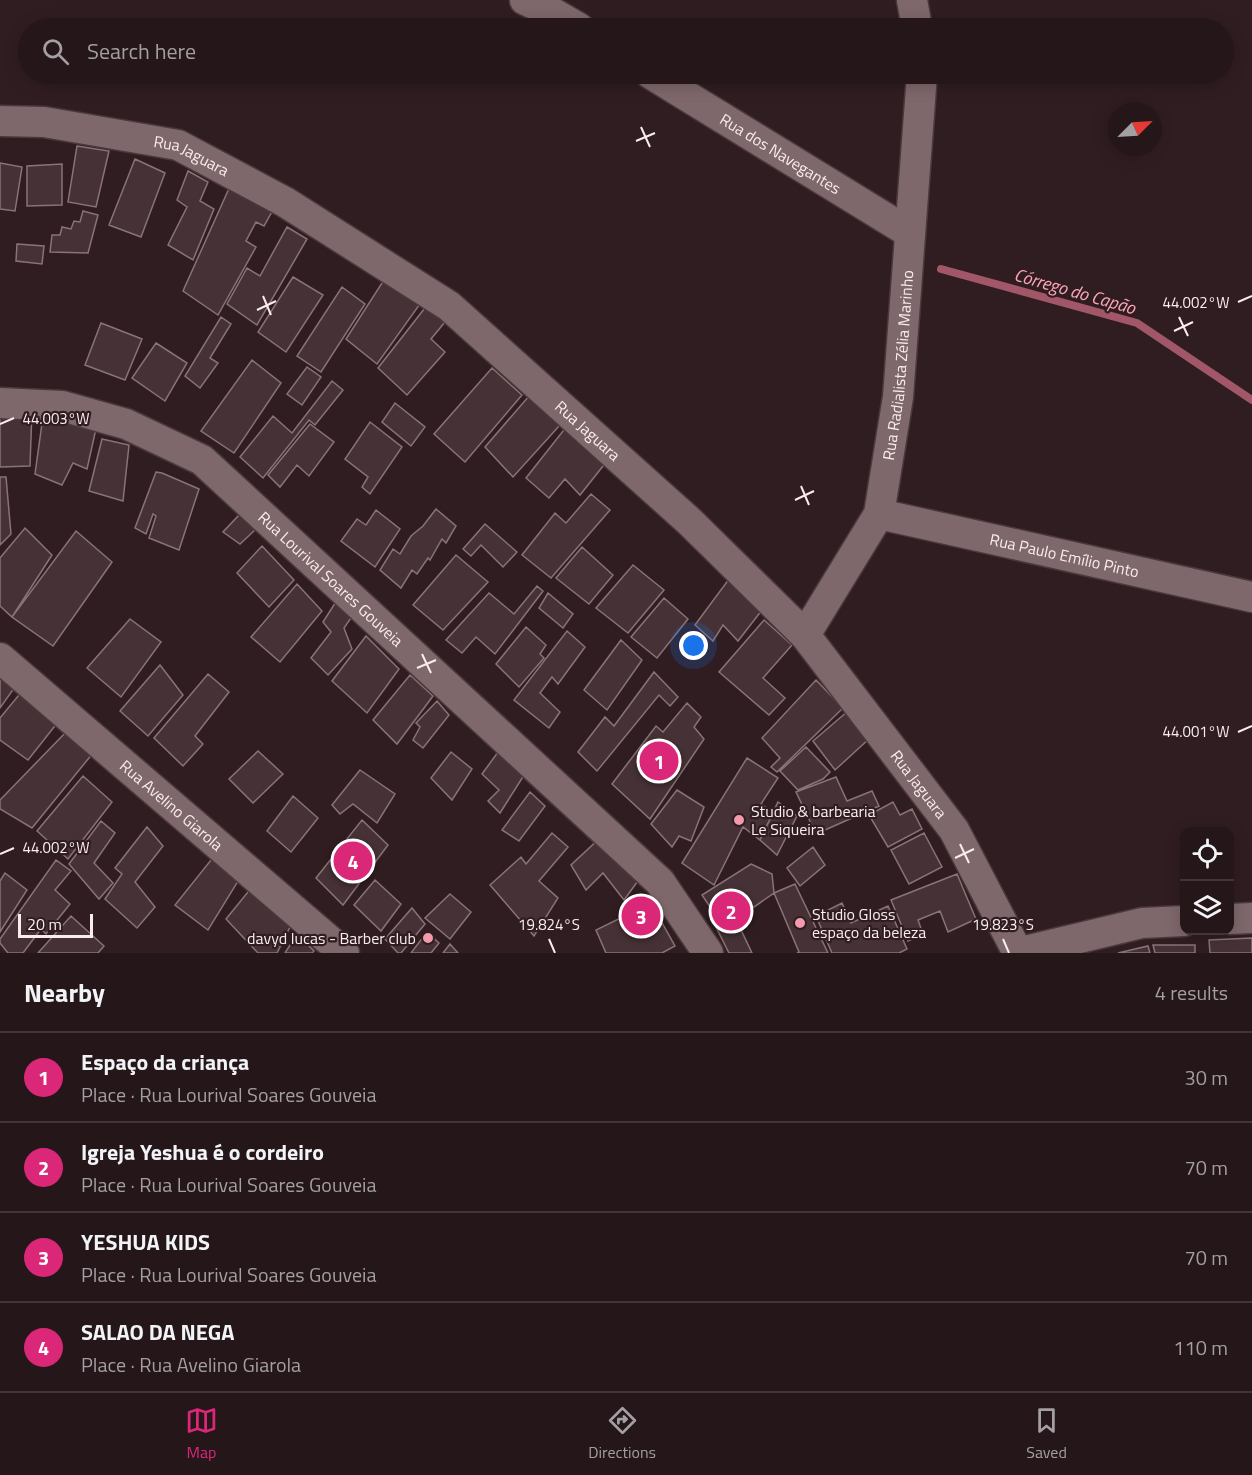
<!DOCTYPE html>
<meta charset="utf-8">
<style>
body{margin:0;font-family:"Titillium Web",sans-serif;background:#2c1f22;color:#f1f3f6}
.controls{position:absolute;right:18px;bottom:18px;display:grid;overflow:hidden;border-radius:12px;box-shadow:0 3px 15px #0003}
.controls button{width:54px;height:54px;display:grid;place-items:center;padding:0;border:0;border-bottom:2px solid #413538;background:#241619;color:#f1f3f6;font:30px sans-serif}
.compass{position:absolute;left:1108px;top:102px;width:54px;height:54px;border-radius:50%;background:#241619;box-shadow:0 3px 15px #0003;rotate:66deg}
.scale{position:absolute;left:18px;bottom:15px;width:75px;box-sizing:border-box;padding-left:6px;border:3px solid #f9ecee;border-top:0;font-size:16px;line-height:21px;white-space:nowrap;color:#f9ecee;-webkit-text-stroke:4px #301d21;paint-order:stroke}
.you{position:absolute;left:694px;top:646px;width:21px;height:21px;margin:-15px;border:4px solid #fff;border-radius:50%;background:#1a73e8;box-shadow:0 0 0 9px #1a73e833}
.badge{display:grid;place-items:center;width:39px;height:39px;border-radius:50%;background:#db2777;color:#fff;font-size:20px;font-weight:700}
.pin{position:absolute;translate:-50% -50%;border:3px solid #fff;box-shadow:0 2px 6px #0006}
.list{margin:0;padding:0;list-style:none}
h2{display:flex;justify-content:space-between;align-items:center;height:78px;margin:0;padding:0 24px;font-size:26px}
h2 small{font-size:20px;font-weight:400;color:#a39fa2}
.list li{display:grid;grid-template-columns:39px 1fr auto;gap:18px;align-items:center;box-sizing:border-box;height:90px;padding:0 24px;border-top:2px solid #413538}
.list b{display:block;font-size:22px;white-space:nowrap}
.list p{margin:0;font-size:20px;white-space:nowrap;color:#a39fa2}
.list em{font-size:20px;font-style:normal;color:#a39fa2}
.icon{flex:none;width:33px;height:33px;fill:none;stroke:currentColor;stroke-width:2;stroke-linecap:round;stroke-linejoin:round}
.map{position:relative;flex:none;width:1252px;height:953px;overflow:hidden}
.search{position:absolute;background:#241619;box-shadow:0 3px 15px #0003;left:18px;right:18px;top:18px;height:66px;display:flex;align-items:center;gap:15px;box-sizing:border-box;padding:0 21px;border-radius:33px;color:#a39fa2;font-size:22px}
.sheet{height:438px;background:#241619}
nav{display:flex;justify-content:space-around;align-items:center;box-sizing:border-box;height:84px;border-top:2px solid #413538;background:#241619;font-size:16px;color:#a39fa2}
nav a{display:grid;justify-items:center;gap:3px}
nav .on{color:#db2777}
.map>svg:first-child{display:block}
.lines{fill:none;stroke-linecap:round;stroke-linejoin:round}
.stream{stroke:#a25768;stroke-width:8}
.building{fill:#463236;stroke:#8a7377;stroke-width:1.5}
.minor-casing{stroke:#49393d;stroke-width:33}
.minor{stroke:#7f686c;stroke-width:30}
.ticks{fill:none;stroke:#f9ecee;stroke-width:2}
.poi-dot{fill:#f39aac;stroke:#301d21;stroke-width:2}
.labels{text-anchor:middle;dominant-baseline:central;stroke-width:4.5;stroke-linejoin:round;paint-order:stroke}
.street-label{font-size:16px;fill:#f9ecee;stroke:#301d21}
.poi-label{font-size:16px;fill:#f9ecee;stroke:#301d21;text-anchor:start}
.water-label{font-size:18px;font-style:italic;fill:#fea6b8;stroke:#301d21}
.ticks-label{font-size:15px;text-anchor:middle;fill:#f9ecee;stroke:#301d21;stroke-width:4.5;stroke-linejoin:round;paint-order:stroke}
</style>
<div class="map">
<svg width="1252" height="953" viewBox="0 0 1252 953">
<rect width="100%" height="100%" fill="#301d21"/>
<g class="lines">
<path class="stream" d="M941,269L1137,323L1252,400"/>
</g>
<path class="building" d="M77,146L109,151L96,207L68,202Z
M135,159L165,173L141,237L109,225Z
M0,163L22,167L15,211L0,209Z
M62,164V205L27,206V166Z
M188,171L208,182L200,201L214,209L193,260L168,245L187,207L177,200Z
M231,184L274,208L264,226L256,222L246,241L256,247L218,315L183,291Z
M83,211L98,215L88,253L50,252L52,235H60L62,227L71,229L74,221L80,222Z
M287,227L307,239L257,325L227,304L247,268L260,276Z
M17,244L44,246L42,264L16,261Z
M389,272L425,297L377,364L346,339Z
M293,277L323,295L286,352L258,332Z
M342,287L365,304L321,372L297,356Z
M428,304L445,322L431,339L445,352L407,395L378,368Z
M221,317L231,324L210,358L218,363L200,388L185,376Z
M101,323L142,339L125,380L85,365Z
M156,343L187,363L165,401L132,378Z
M252,360L281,383L234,453L201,431Z
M307,367L321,377L302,405L287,394Z
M492,368L522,395L465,462L434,434Z
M332,381L343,390L315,425L309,420L263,478L240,457L273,416L292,433Z
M529,396L560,425L513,477L485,447Z
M395,403L425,427L411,446L382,422Z
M0,409L32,410L30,466L0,467Z
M43,416L97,424L87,469L73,463L62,485L35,474Z
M370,422L402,447L370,494L362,487L368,477L345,459Z
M310,424L334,442L309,476L297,465L280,487L268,475Z
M567,426L607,461L580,495L565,479L549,498L526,478Z
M102,439L129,445L123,501L89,491Z
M156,472L162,473L199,489L179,550L149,538L156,516L153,514L146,534L135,528Z
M0,477H6L11,534L0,545Z
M591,494L610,510L551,578L522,555L555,513L566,523Z
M436,509L456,526L446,543L442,539L430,560L428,558L417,574L412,570L401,588L380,570L393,549L400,554L411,536L423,526Z
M376,510L400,529L375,567L341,541L357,519L366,525Z
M241,513L255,530L240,544L223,532Z
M485,524L517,552L503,567L481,545L471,556L463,549Z
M25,528L52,555L12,617L0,606V558Z
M76,531L112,562L53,646L12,617Z
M262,546L294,580L269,607L237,573Z
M582,547L613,575L589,604L556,578Z
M456,555L488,582L443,630L413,605Z
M633,565L664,590L628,633L596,608Z
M729,579L762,610L738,641L723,625L713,641L695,625Z
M297,584L322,611L280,662L251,637Z
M537,586L543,591L495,654L476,637L462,653L446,640L489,593L514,614Z
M548,593L573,614L563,628L539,608Z
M339,597L355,612L344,628L352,649L328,675L311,658L331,632L323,622Z
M664,598L688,619L657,658L631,637Z
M130,619L161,642L121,697L87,668Z
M764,620L792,645L763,678L785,698L769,715L719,672Z
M526,627L546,645L540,654L544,658L519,687L496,664Z
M567,631L585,647L558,684L552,677L540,693L560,712L549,728L514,700Z
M366,636L399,669L367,713L332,681Z
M621,640L642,660L607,710L584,690Z
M160,665L183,695L148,736L120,711Z
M0,666L17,684L0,708Z
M654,672L678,697L670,706L659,695L597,771L578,752L605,717L614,726Z
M208,674L229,692L195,736L203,744L183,766L154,738Z
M410,675L433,696L397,744L373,720Z
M816,680L843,708L777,772L771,767L780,758L762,738Z
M23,690L58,722L28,760L0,740V718Z
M437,701L449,715L423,748L413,740L420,727L416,723Z
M687,703L701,717L694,727L704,739L650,819L612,784L656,726L663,732Z
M848,711L870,738L835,770L813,741Z
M68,730L93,753L32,828L0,809V800Z
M806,747L830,772L823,779L798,790L780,771Z
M501,748L526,772L500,813L488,801L499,790L482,774Z
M258,751L283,774L253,803L229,779Z
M451,752L472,769L452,800L431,778Z
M747,758L778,778L761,804L773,813L760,840L743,827L714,885L682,863Z
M360,770L395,794L377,823L353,804L340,814L332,805Z
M83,776L112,802L68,859L37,831Z
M836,777L847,801L872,791L879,806L816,834L796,792Z
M677,790L704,807L691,841L679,836L672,847L651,824Z
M530,792L545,806L519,841L502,830Z
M293,796L318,818L291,852L267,831Z
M778,802L797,816L777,855L760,840Z
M893,802L900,815L912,809L922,829L888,847L869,815Z
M362,820L388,845L343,905L316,878Z
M101,821L115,833L94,863L113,883L99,899L69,864Z
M147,827L163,846L135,882L155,907L137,928L105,899L122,874L115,868Z
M552,833L568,847L539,881L558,898L534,936L490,885L521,857L526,864Z
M924,833L942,867L909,884L891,850Z
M600,838L643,874L624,900L603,873L586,890L571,865Z
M813,847L825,865L800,886L787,868Z
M215,855L240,878L208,930L175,905Z
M56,860L71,871L55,890L70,904L46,934L41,929L23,953H8L0,943V939Z
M751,864L772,874L774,893L724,928L702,895Z
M5,873L27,890L0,932V881Z
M957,874L976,919L948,932L940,911L918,920L923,934L908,941L891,900Z
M375,880L401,904L381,931L354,905Z
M795,884L828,953H797L799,952L774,893Z
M252,887L293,921L277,953H258L226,919Z
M450,894L471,912L450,939L425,918Z
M651,903L675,946L662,953H606L596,930Z
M842,903L851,923L888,906L907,949L899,953H832L816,916Z
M412,908L425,924L401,953H398L385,939Z
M733,913L752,953H729L714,923Z
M71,916L104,946L98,953H38Z
M427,932L439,943L431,953H411Z
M297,934L314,951L312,953H285Z
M1252,938V953H1210L1209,940Z
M450,944L458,953H443Z
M1153,945H1195V953H1155Z
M1148,946L1150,953H1118Z"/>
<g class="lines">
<g class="minor-casing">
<g id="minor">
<path d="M525,0L553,13L579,28"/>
<path d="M912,0L917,28"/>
<path id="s1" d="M651,74L910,233"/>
<path id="s2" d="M0,121L44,122L178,145L285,202L449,306L689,521L805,635L954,830L1018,953"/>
<path id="s3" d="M0,403L62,406L126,424L202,460L660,882L708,953"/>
<path id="s4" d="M879,514L1252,597"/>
<path id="s5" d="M805,635L879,514L898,397L922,74"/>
<path id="s6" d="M0,658L344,953"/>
<path d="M1230,919L1252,918"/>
<path d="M1017,953L1142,923L1184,921"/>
</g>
</g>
<use href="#minor" class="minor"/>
</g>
<path class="ticks" d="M641,127L650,147M636,141L655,133M263,296L271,315M1238,302L1252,296M257,310L276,301M1179,317L1188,336M1174,331L1193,322M0,424L14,418M801,486L809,505M795,500L814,491M422,654L431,673M417,668L436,660M1238,732L1252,726M960,844L969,863M0,854L14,848M955,858L974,849M549,939L555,953M1003,939L1009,953"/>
<g class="poi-dot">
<circle cx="739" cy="820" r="6"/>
<circle cx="800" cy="923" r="6"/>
<circle cx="428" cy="938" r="6"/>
</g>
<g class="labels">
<g class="street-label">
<text stroke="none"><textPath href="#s1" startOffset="152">Rua dos Navegantes</textPath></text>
<text stroke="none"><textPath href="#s2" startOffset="196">Rua Jaguara</textPath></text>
<text stroke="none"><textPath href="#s5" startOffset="292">Rua Radialista Zélia Marinho</textPath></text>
<text stroke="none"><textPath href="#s2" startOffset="682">Rua Jaguara</textPath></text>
<text stroke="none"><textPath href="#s4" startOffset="190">Rua Paulo Emílio Pinto</textPath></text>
<text stroke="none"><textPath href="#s3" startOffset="388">Rua Lourival Soares Gouveia</textPath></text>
<text stroke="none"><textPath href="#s2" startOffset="1168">Rua Jaguara</textPath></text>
<text stroke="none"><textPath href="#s6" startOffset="226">Rua Avelino Giarola</textPath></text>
</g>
<g class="poi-label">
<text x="751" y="811">Studio &amp; barbearia<tspan x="751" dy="18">Le Siqueira</tspan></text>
<text x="812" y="914">Studio Gloss<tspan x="812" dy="18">espaço da beleza</tspan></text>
<text x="416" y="938" text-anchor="end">davyd lucas - Barber club</text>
</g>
<g class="water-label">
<text transform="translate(1075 291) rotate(16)">Córrego do Capão</text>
</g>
</g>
<g class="ticks-label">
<text x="1196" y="308">44.002°W</text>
<text x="56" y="424">44.003°W</text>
<text x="1196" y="737">44.001°W</text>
<text x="56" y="853">44.002°W</text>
<text x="549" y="930">19.824°S</text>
<text x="1003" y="930">19.823°S</text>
</g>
</svg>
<div class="controls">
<button><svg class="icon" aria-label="locate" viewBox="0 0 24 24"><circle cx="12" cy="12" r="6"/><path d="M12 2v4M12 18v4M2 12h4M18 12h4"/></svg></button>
<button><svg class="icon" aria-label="layers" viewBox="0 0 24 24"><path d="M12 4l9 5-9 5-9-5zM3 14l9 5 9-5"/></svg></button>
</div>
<svg class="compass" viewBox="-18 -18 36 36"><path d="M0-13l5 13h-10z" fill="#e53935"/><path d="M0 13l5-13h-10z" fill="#a39fa2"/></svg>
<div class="scale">20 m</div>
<div class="you"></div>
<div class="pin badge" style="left:659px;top:761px">1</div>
<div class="pin badge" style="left:731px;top:911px">2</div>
<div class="pin badge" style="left:641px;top:916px">3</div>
<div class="pin badge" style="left:353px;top:861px">4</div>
<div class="search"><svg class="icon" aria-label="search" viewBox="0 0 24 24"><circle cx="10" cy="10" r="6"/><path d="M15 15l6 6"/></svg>Search here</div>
</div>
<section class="sheet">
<h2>Nearby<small>4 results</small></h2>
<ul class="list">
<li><span class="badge">1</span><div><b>Espaço da criança</b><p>Place · Rua Lourival Soares Gouveia</p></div><em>30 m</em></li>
<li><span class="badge">2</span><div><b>Igreja Yeshua é o cordeiro</b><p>Place · Rua Lourival Soares Gouveia</p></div><em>70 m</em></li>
<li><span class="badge">3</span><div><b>YESHUA KIDS</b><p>Place · Rua Lourival Soares Gouveia</p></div><em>70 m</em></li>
<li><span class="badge">4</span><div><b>SALAO DA NEGA</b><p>Place · Rua Avelino Giarola</p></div><em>110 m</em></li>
</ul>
</section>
<nav>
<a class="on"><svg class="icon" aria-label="map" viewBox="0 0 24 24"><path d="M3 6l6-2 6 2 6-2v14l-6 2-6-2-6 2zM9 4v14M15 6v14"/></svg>Map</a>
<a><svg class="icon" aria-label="directions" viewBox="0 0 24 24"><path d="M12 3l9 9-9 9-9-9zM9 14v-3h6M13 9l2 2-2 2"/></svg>Directions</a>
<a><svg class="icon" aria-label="saved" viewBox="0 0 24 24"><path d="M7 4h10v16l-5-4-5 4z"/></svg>Saved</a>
</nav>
